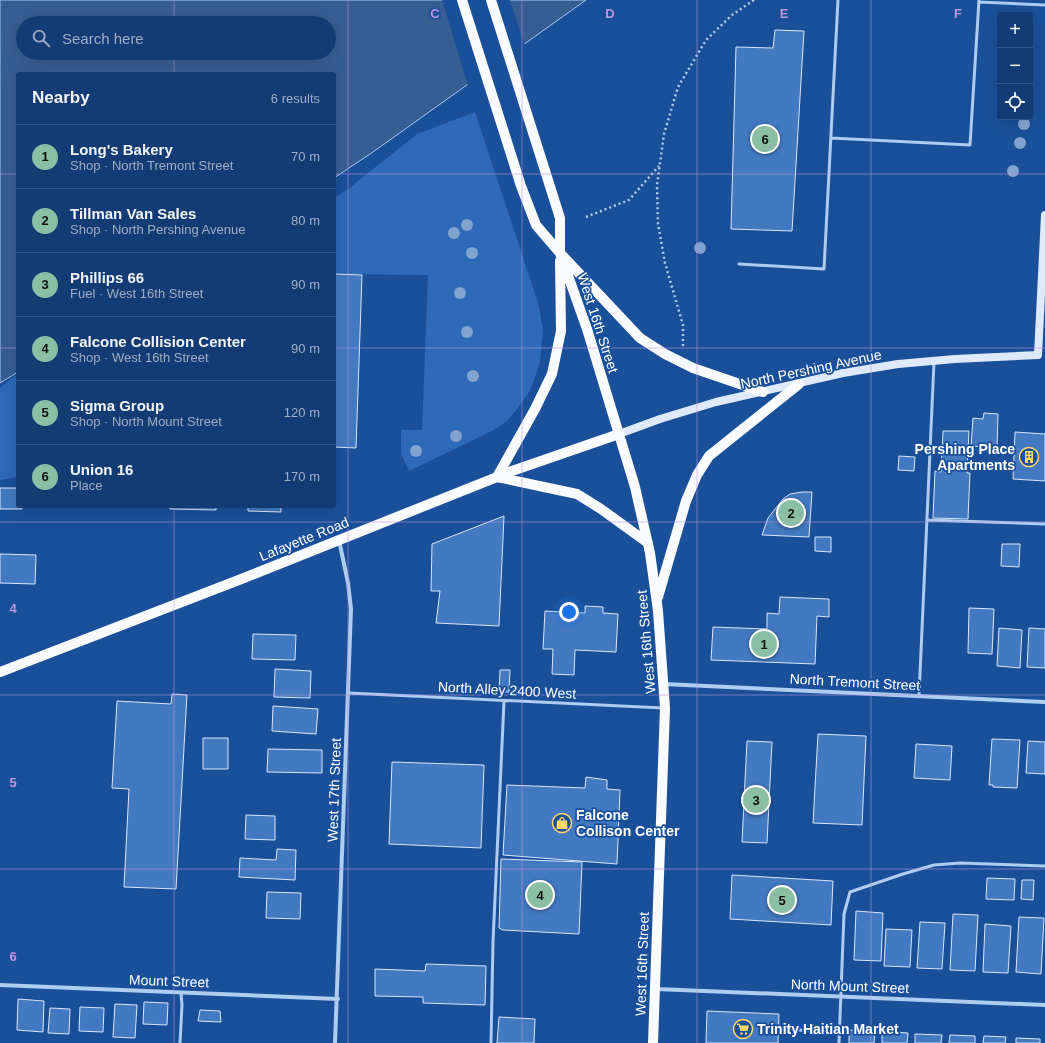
<!DOCTYPE html>
<meta charset="utf-8">
<style>
body{margin:0;font-family:Helvetica,sans-serif;background:#21477c;color:#f1f3f6}
.controls{position:absolute;right:12px;top:12px;display:grid;overflow:hidden;border-radius:4px;box-shadow:0 4px 16px #0002}
.controls button{width:36px;height:36px;display:grid;place-items:center;padding:0;border:0;border-bottom:1px solid #335686;background:#143c74;color:#f1f3f6;font:20px sans-serif}
.you{position:absolute;left:569px;top:612px;width:14px;height:14px;margin:-10px;border:3px solid #fff;border-radius:50%;background:#1a73e8;box-shadow:0 0 0 6px #1a73e833}
.badge{display:grid;place-items:center;width:26px;height:26px;border-radius:50%;background:#8abfa5;color:#111;font-size:13px;font-weight:700}
.pin{position:absolute;translate:-50% -50%;border:2px solid #fff;box-shadow:0 1px 4px #0006}
.list{margin:0;padding:0;list-style:none}
h2{display:flex;justify-content:space-between;align-items:center;height:52px;margin:0;padding:0 16px;font-size:17px}
h2 small{font-size:13px;font-weight:400;color:#9dadc5}
.list li{display:grid;grid-template-columns:26px 1fr auto;gap:12px;align-items:center;box-sizing:border-box;height:64px;padding:0 16px;border-top:1px solid #335686}
.list b{display:block;font-size:15px;white-space:nowrap}
.list p{margin:0;font-size:13px;white-space:nowrap;color:#9dadc5}
.list em{font-size:13px;font-style:normal;color:#9dadc5}
.icon{flex:none;width:22px;height:22px;fill:none;stroke:currentColor;stroke-width:2;stroke-linecap:round;stroke-linejoin:round}
.map{position:relative;flex:none;width:1045px;height:1043px;overflow:hidden}
.search{position:absolute;background:#143c74;box-shadow:0 4px 16px #0002;left:16px;top:16px;width:320px;height:44px;display:flex;align-items:center;gap:10px;box-sizing:border-box;padding:0 14px;border-radius:22px;color:#9dadc5;font-size:15px}
.panel{position:absolute;background:#143c74;box-shadow:0 4px 16px #0002;left:16px;top:72px;width:320px;height:436px;border-radius:4px}
.map>svg:first-child{display:block}
.green{fill:#2e6ab7}
.water{fill:#375e93;stroke:#a2c7f3;fill-rule:evenodd}
.pier{fill:#1a509a}
.building{fill:#4379c1;stroke:#d7e7fc}
.lines{fill:none;stroke-linecap:round;stroke-linejoin:round}
.path{stroke:#afccf1;stroke-width:2.5;stroke-dasharray:2 3;stroke-linecap:butt}
.service{stroke:#afccf1;stroke-width:3}
.minor{stroke:#afccf1;stroke-width:4}
.secondary{stroke:#deeafc;stroke-width:8}
.primary{stroke:#f9fbff;stroke-width:10}
.tree{fill:#82a3d0}
.grid{fill:none;stroke:#bd96df;stroke-width:1;stroke-opacity:0.55}
.labels{text-anchor:middle;dominant-baseline:central;stroke-width:3.5;stroke-linejoin:round;paint-order:stroke}
.street-label{font-size:14px;fill:#fff;stroke:#1a509a}
.poi-label{font-size:14px;font-weight:bold;fill:#fff;stroke:#1a509a;text-anchor:start}
.grid-label{font-size:13px;text-anchor:middle;font-weight:bold;fill:#bd96df;stroke:#1a509a;stroke-width:3.5;stroke-linejoin:round;paint-order:stroke}
</style>
<div class="map">
<svg width="1045" height="1043" viewBox="0 0 1045 1043">
<rect width="100%" height="100%" fill="#1a509a"/>
<path class="green" d="M475,112L538,303L543,329L540,362L534,380L528,394L517,409L507,421L492,431L409,471L401,454V430H422L428,275L334,274V198L348,189L417,134Z
M18,373V477L0,480V388Z"/>
<path class="water" d="M0,0H586L373,152L334,178V74H18V372L0,383ZM23,23H329V53H23Z"/>
<path class="pier" d="M442,0H510L525,46L468,86Z"/>
<path class="building" d="M775,30L804,31L792,231L731,229L736,47L773,48Z
M334,274L362,275L356,448L334,447Z
M984,413L998,414L997,448L971,446L973,418L983,419Z
M943,431H969L967,473H970L968,519L933,518L935,471L941,472Z
M1015,432L1045,434V481L1013,479Z
M899,456L915,457L914,471L898,470Z
M0,488H18V506H22V509H0Z
M802,492H812L809,537L762,535L768,518L783,499L790,494Z
M170,506H216V510L170,509Z
M248,506H281V512L248,511Z
M504,516L499,626L436,623L440,591H431L432,544Z
M815,537H831V552L815,551Z
M1002,544H1020L1019,567L1001,566Z
M0,554L36,555L35,584L0,583Z
M780,597L829,599V617L817,616L815,664L711,660L713,627L767,629V613L779,614Z
M585,606L603,607V613L618,614L616,652L575,650L574,675L552,674L553,649H543L545,611L585,613Z
M969,608L994,609L992,654L968,653Z
M999,628L1022,630L1020,668L997,666Z
M1029,628L1045,629V668L1027,667Z
M253,634L296,635L295,660L252,659Z
M275,669L311,671L310,698L274,697Z
M500,670H510L509,692H499Z
M172,694L187,695L176,889L124,887L129,789L112,788L117,701L171,704Z
M273,706L318,709L316,734L272,731Z
M818,734L866,736L862,825L813,823Z
M203,738H228V769H203Z
M992,739L1020,740L1017,788L993,787V785H989Z
M747,741L772,742L767,843L742,842Z
M1028,741L1045,742V774L1026,773Z
M916,744L952,746L950,780L914,778Z
M268,749L322,750V773L267,772Z
M392,762L484,765L481,848L389,844Z
M586,777L607,780V789L620,790L617,864L503,855L507,785L585,788Z
M246,815L275,816V840L245,839Z
M277,849L296,850L295,880L239,877L240,858L276,860Z
M501,859L582,862L579,934L503,930L499,928Z
M732,875L833,881L831,925L730,919Z
M987,878L1015,879L1014,900L986,899Z
M1022,880H1034L1033,900L1021,899Z
M267,892L301,893L300,919L266,918Z
M856,911L883,913L881,961L854,960Z
M953,914L978,915L975,971L950,970Z
M1019,917L1044,918L1041,974L1016,972Z
M920,922L945,923L942,969L917,968Z
M985,924L1011,926L1008,973L983,972Z
M886,929L912,930L910,967L884,966Z
M426,964L486,966L485,1005L423,1003V997L375,996V969L425,971Z
M18,999L44,1001L43,1032L17,1030Z
M144,1002L168,1003L167,1025L143,1024Z
M115,1004L137,1005L135,1038L113,1037Z
M80,1007L104,1008L103,1032L79,1031Z
M50,1008L70,1009L69,1034L48,1033Z
M200,1010L220,1011L221,1022L198,1021Z
M707,1011L779,1014L778,1043H706Z
M499,1017L535,1019L534,1043H497Z
M849,1030L875,1031L874,1043H849Z
M882,1031L908,1033L907,1043H882Z
M915,1034L942,1035L941,1043H915Z
M950,1035L975,1036V1043H949Z
M984,1036L1006,1037L1005,1043H983Z
M1016,1038L1040,1039V1043H1016Z"/>
<g class="lines">
<path class="path" d="M586,217L629,200L659,166
M683,346V325L665,263L658,224L657,185L664,134L678,87L706,40L732,15L754,0"/>
<path class="service" d="M979,2L1045,5
M831,138L970,145L979,0
M739,264L824,269L838,0
M927,520L1045,524
M349,693L663,708
M919,696L934,362
M798,1030L839,1032
M180,1043L182,1005L181,993
M491,1043L493,942L504,701
M839,1043L844,914L850,892L903,874L934,865L960,863L1045,866"/>
<path class="minor" d="M664,684L1045,702
M0,985L338,999
M656,989L1045,1005
M335,1043L351,609L348,583L339,540"/>
<path class="secondary" d="M619,434L660,419L716,402L843,373L898,364L955,359L1038,355L1045,215"/>
<path class="primary" d="M462,0L521,186L536,225L560,253L640,338L665,354L693,368L763,392
M491,0L560,218V253L587,329L635,487L650,553L658,611L665,708L653,1043
M497,477L535,409L552,374L561,331L560,261
M497,477L577,494L601,509L648,543
M658,597L686,501L697,475L709,456L799,384
M0,672L244,578L512,471L619,434"/>
</g>
<g class="tree">
<circle cx="1024" cy="124" r="6"/>
<circle cx="1020" cy="143" r="6"/>
<circle cx="1013" cy="171" r="6"/>
<circle cx="467" cy="225" r="6"/>
<circle cx="454" cy="233" r="6"/>
<circle cx="700" cy="248" r="6"/>
<circle cx="472" cy="253" r="6"/>
<circle cx="460" cy="293" r="6"/>
<circle cx="467" cy="332" r="6"/>
<circle cx="473" cy="376" r="6"/>
<circle cx="456" cy="436" r="6"/>
<circle cx="416" cy="451" r="6"/>
</g>
<path class="grid" d="M174,0V23M348,0V1043M522,0V1043M697,0V1043M871,0V1043M174,53V74M0,174H18M334,174H1045M0,348H18M334,348H1045M174,506V1043M0,522H1045M0,695H1045M0,869H1045"/>
<defs>
<g id="building-ring" transform="scale(1)"><circle r="9.5" fill="#1a509a" stroke="#ffd76f" stroke-width="1.5"/><path d="M-4-6H4V6H1V3H-1V6H-4ZM-2.5-4.3h1.7v1.8h-1.7ZM.8-4.3h1.7v1.8H.8ZM-2.5-1h1.7V.8h-1.7ZM.8-1h1.7V.8H.8Z" fill="#ffd76f"/></g>
<g id="shop-ring" transform="scale(1)"><circle r="9.5" fill="#1a509a" stroke="#ffd76f" stroke-width="1.5"/><path d="M-5-2.5h2.3a2.7 3.5 0 0 1 5.4 0H5L5.5 6h-11ZM-1.5-2.5h3a1.5 2.3 0 0 0-3 0Z" fill="#ffd76f"/></g>
<g id="supermarket-ring" transform="scale(1)"><circle r="9.5" fill="#1a509a" stroke="#ffd76f" stroke-width="1.5"/><path d="M-6-5.5h2.5l.6 2H6L4.5 2H-2.5L-4.4-4H-6ZM-1.5 3.2a1.3 1.3 0 1 0 .1 0ZM3 3.2a1.3 1.3 0 1 0 .1 0Z" fill="#ffd76f"/></g>
</defs>
<g fill-rule="evenodd">
<use href="#building-ring" x="1029" y="457"/>
<use href="#shop-ring" x="562" y="823"/>
<use href="#supermarket-ring" x="743" y="1029"/>
</g>
<g class="labels">
<g class="street-label">
<text transform="translate(598 323) rotate(72)">West 16th Street</text>
<text transform="translate(811 369) rotate(-12)">North Pershing Avenue</text>
<text transform="translate(304 539) rotate(-22)">Lafayette Road</text>
<text transform="translate(646 642) rotate(-95)">West 16th Street</text>
<text transform="translate(855 682) rotate(3)">North Tremont Street</text>
<text transform="translate(507 690) rotate(3)">North Alley 2400 West</text>
<text transform="translate(334 790) rotate(-88)">West 17th Street</text>
<text transform="translate(642 964) rotate(-88)">West 16th Street</text>
<text transform="translate(169 981) rotate(2)">Mount Street</text>
<text transform="translate(850 986) rotate(2)">North Mount Street</text>
</g>
<g class="poi-label">
<text x="1015" y="449" text-anchor="end">Pershing Place<tspan x="1015" dy="16">Apartments</tspan></text>
<text x="576" y="815">Falcone<tspan x="576" dy="16">Collison Center</tspan></text>
<text x="757" y="1029">Trinity Haitian Market</text>
</g>
</g>
<g class="grid-label">
<text x="435" y="18">C</text>
<text x="610" y="18">D</text>
<text x="784" y="18">E</text>
<text x="958" y="18">F</text>
<text x="13" y="613">4</text>
<text x="13" y="787">5</text>
<text x="13" y="961">6</text>
</g>
</svg>
<div class="controls">
<button>+</button>
<button>−</button>
<button><svg class="icon" aria-label="locate" viewBox="0 0 24 24"><circle cx="12" cy="12" r="6"/><path d="M12 2v4M12 18v4M2 12h4M18 12h4"/></svg></button>
</div>
<div class="you"></div>
<div class="pin badge" style="left:764px;top:644px">1</div>
<div class="pin badge" style="left:791px;top:513px">2</div>
<div class="pin badge" style="left:756px;top:800px">3</div>
<div class="pin badge" style="left:540px;top:895px">4</div>
<div class="pin badge" style="left:782px;top:900px">5</div>
<div class="pin badge" style="left:765px;top:139px">6</div>
<div class="search"><svg class="icon" aria-label="search" viewBox="0 0 24 24"><circle cx="10" cy="10" r="6"/><path d="M15 15l6 6"/></svg>Search here</div>
<section class="panel">
<h2>Nearby<small>6 results</small></h2>
<ul class="list">
<li><span class="badge">1</span><div><b>Long's Bakery</b><p>Shop · North Tremont Street</p></div><em>70 m</em></li>
<li><span class="badge">2</span><div><b>Tillman Van Sales</b><p>Shop · North Pershing Avenue</p></div><em>80 m</em></li>
<li><span class="badge">3</span><div><b>Phillips 66</b><p>Fuel · West 16th Street</p></div><em>90 m</em></li>
<li><span class="badge">4</span><div><b>Falcone Collision Center</b><p>Shop · West 16th Street</p></div><em>90 m</em></li>
<li><span class="badge">5</span><div><b>Sigma Group</b><p>Shop · North Mount Street</p></div><em>120 m</em></li>
<li><span class="badge">6</span><div><b>Union 16</b><p>Place</p></div><em>170 m</em></li>
</ul>
</section>
</div>
